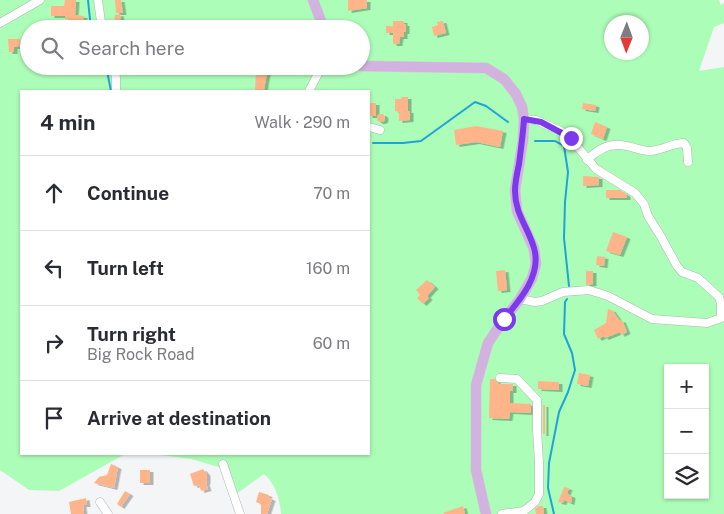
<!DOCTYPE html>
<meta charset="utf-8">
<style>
body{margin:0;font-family:"Public Sans",sans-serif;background:#f2f2f3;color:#2b2b33}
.controls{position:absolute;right:15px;bottom:15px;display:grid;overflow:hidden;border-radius:0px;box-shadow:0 1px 4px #0004}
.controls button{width:45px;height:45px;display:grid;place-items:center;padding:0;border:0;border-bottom:1px solid #e1e1e2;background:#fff;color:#2b2b33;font:25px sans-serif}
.compass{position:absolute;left:604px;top:15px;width:45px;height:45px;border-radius:50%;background:#fff;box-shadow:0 1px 4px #0004;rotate:181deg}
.stop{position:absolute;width:15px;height:15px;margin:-11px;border:4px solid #7c3aed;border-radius:50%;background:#fff}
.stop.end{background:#7c3aed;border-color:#fff;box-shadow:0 1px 5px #0008}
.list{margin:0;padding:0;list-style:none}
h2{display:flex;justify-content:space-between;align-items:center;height:65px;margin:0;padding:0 20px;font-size:21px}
h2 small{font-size:16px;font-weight:400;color:#7c7c81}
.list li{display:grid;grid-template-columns:32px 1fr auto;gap:15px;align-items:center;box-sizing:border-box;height:75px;padding:0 20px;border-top:1px solid #e1e1e2}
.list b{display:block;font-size:19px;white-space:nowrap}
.list p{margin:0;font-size:16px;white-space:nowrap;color:#7c7c81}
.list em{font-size:16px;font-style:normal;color:#7c7c81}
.icon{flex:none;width:28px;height:28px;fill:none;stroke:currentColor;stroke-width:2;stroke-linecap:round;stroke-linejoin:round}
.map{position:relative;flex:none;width:724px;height:514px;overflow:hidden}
.search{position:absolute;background:#fff;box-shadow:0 1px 4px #0004;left:20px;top:20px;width:350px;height:55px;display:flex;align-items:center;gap:12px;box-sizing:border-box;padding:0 18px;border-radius:28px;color:#7c7c81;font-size:19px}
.panel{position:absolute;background:#fff;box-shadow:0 1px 4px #0004;left:20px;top:90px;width:350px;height:365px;border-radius:0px}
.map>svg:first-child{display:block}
.green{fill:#acfdb8;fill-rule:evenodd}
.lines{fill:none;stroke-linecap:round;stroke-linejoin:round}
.stream{stroke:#1fa3d8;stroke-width:2}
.building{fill:#ffb589;filter:url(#shadow)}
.minor-casing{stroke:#b2b4b6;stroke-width:9}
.major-casing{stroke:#cecece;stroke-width:11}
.minor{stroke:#fff;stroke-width:8}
.major{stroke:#d2b3df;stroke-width:10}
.route{stroke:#7c3aed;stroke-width:6}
</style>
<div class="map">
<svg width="724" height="514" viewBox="0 0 724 514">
<defs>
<filter id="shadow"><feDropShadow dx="3.5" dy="2" stdDeviation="0" flood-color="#0004"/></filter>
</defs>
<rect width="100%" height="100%" fill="#f3f5f6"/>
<path class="green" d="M0,0H719L721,5L724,3V23L714,27L699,71L724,67V514H281C280,499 275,483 264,474L236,494L222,468L191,459L154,454H369V91H21V454H125L59,491L29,490L0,470ZM612,22H642V52H612ZM29,29H361V66H29ZM668,368H705V495H668Z"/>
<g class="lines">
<path class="stream" d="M88,0L91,29
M106,66L111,91
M535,141H555L564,146L568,172L565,202L564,238L569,286
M373,143H403L421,141L475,102L486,106L508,122
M554,514L548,488L549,463L559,412L568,392L575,370L572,353L564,334L565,302L567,299"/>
</g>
<path class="building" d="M65,0H76L75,15L84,16L82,24L74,23V20L65,19V16H51V6H64Z
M115,0H121L123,13H116Z
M348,0H367V8L348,11Z
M120,14L122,29H114L115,15Z
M229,20H239V29H229Z
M393,21H404V24H406V32H404V37H400L399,44H393V33H386V26H393Z
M443,21L446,33L434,36L432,27L438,25L437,22Z
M8,39H20L21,46L14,47V52H9Z
M266,66H280V73H267L264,90L255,91L256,68H266Z
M402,97H408V111H410V120L399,121V112L395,111V99H401Z
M369,103H376V116H369Z
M583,103L596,105L595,111L582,109Z
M377 118a4 4 0 1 1 8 0a4 4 0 1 1-8 0Z
M595,122L607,127L603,139L591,134Z
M476,126L503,131L500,147L476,142L456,145L454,130Z
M583,176L599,177V185L583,186Z
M606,190H620L627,195V198H606Z
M613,232L627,237L620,255L606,251Z
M597,256L605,257L604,266L596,265Z
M505,270L507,290L498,291L496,271Z
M586,271H593V284L586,285Z
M427,280L435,287L427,296L429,298L423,304L417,298L420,295L416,290Z
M608,309L612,310L620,321L622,320L627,332L621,335L620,332L605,338L604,336L598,339L594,330L606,323Z
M579,373L590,375L588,386L577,384Z
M490,379H495L499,384H513V391H510V403L531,404V413L510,412L509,419L489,418Z
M538,381L559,382V390L538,389Z
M543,405H545V434H543Z
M111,464L118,467L114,488L94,483L99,477L107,475Z
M203,469L207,474V482L206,483L208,489L201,491L199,485L194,486L190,474Z
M140,470H150V483H140Z
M564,487L569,488L567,494L572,496L571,503L564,500L563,503L558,502Z
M125,491L130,494L121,507L117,504Z
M259,492L269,495L268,497L272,499L267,514H261V504L256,502Z
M86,498L87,505H83L84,514H71L69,502Z
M463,506L465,514H444L443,513Z
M539,506H543L544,514H536L535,509Z"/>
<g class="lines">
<g class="minor-casing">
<path id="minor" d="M98,0L102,29
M0,23L40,0
M114,66L116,78V91
M309,91L322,66
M524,119L536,120L567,134L596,169L635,193L644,204L648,216L660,235L677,266L682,272L698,278L719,297L721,303V318
M369,127L380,130
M587,160C597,150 611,142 626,146C634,147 641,151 649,151C661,151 672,143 684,143L687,148L688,162
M520,299L535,302L542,301L563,292L589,290L608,296L652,319L707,323L724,317
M500,378L517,379L537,400V430L539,463V494L535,502L524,511L502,514
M223,464L240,514
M100,502L108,514"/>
</g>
<g class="major-casing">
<path id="major" d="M313,0L324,29
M361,66L486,68L504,79L516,94L522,107L524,119L523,140L515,190L517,211L534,249L536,264L532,278L520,299L504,319L488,343L476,385V470L486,514"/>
</g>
<use href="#minor" class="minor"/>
<use href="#major" class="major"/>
</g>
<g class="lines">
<path class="route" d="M504,319C520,300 542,275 534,248C528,227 515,214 515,191C515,182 517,173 519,164C521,149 523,134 524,119L541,122L571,138"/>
</g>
</svg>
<div class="controls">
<button>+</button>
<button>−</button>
<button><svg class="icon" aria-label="layers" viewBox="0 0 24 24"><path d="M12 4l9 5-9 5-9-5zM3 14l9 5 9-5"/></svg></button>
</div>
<svg class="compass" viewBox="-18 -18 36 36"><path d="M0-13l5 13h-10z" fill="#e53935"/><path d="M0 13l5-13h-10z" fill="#7c7c81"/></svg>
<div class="stop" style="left:504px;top:319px"></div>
<div class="stop end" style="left:571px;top:138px"></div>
<div class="search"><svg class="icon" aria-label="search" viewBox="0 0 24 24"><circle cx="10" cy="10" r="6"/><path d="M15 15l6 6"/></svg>Search here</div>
<section class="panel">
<h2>4 min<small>Walk · 290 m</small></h2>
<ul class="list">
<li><svg class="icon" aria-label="ahead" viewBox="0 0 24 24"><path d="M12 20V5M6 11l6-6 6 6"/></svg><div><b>Continue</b></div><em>70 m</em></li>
<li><svg class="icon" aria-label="left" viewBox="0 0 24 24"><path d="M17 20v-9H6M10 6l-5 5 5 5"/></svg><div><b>Turn left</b></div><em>160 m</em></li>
<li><svg class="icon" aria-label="right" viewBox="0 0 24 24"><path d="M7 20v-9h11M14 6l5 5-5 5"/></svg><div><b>Turn right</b><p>Big Rock Road</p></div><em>60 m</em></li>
<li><svg class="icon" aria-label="arrive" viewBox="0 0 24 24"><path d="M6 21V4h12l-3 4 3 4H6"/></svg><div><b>Arrive at destination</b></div></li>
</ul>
</section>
</div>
